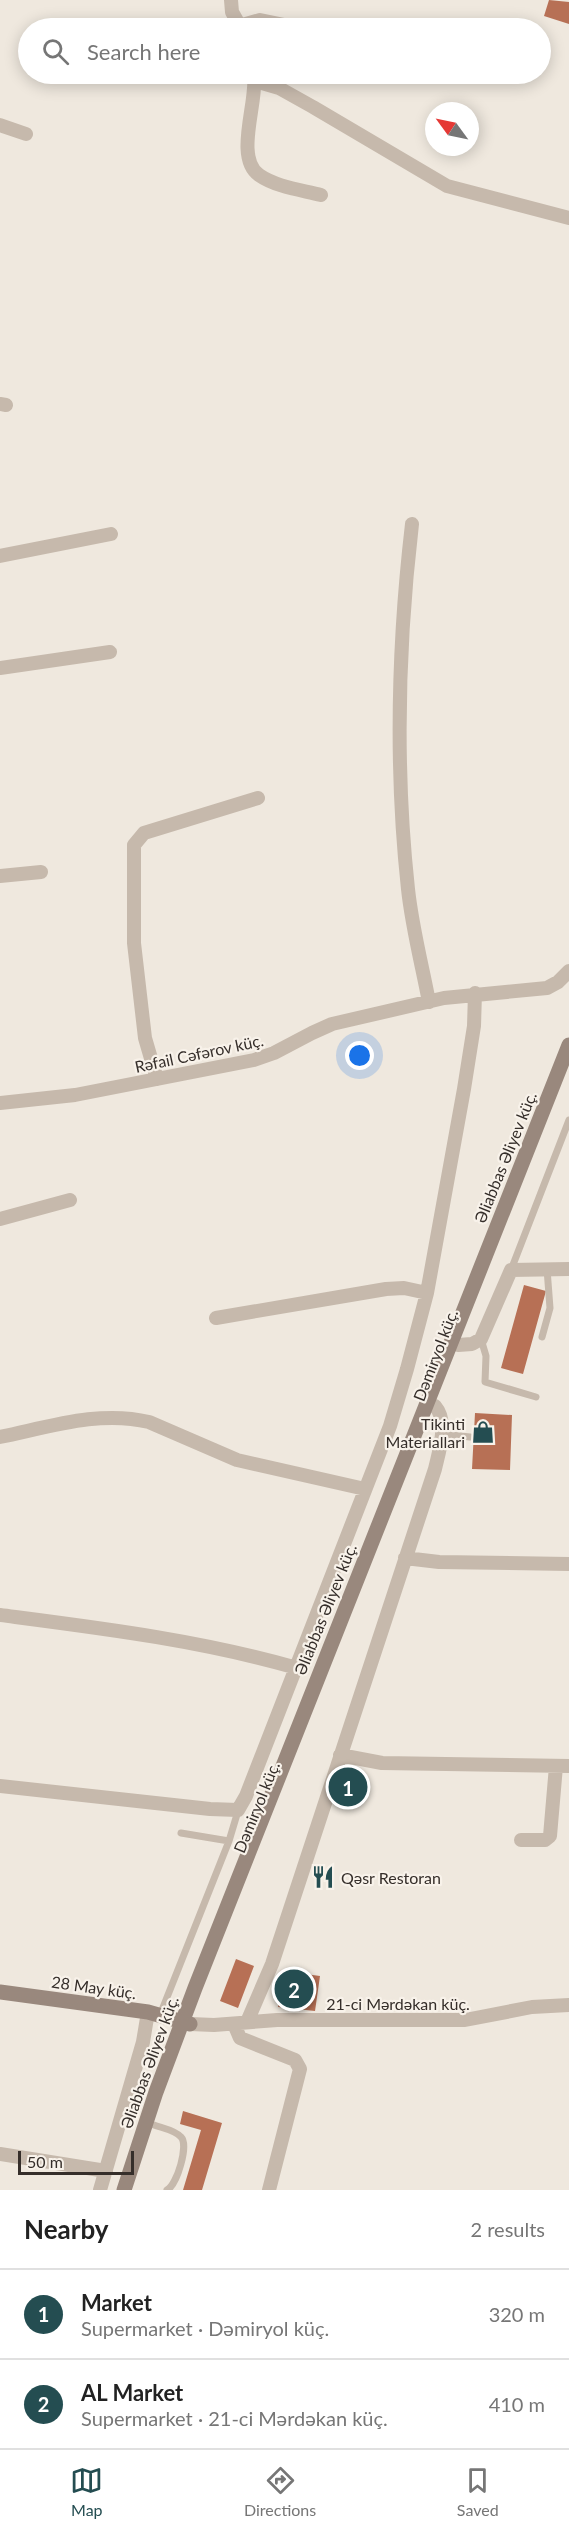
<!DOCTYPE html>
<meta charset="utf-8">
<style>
body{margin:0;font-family:Lato,sans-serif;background:#f2f2f2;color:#222}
.compass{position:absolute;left:425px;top:102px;width:54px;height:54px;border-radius:50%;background:#fff;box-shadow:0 3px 15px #0003;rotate:303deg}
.scale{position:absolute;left:18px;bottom:15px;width:116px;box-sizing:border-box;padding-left:6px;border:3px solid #352e2a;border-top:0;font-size:16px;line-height:21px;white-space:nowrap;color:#352e2a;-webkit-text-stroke:4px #f8f2ea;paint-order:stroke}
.you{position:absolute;left:360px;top:1056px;width:21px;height:21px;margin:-15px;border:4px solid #fff;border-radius:50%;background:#1a73e8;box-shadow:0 0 0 9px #1a73e833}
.badge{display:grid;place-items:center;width:39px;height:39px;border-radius:50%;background:#244d51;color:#fff;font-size:20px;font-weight:700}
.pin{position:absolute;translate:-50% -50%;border:3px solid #fff;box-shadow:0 2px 6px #0006}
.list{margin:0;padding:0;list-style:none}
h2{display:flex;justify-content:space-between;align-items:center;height:78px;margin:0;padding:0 24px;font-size:26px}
h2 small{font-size:20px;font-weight:400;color:#767676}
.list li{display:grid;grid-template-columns:39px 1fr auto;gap:18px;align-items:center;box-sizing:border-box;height:90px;padding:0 24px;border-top:2px solid #e0e0e0}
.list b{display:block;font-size:22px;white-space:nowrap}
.list p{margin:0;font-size:20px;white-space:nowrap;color:#767676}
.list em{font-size:20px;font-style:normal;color:#767676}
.icon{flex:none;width:33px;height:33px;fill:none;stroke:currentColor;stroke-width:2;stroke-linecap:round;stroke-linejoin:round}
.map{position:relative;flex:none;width:569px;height:2190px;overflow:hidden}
.search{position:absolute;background:#fff;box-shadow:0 3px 15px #0003;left:18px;right:18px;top:18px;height:66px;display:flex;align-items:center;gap:15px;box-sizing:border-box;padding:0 21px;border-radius:33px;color:#767676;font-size:22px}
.sheet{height:258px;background:#fff}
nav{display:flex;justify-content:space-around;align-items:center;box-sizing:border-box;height:84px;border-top:2px solid #e0e0e0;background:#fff;font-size:16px;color:#767676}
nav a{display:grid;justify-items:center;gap:3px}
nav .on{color:#244d51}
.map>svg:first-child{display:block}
.building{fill:#b77055}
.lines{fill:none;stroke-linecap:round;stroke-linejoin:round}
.service{stroke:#c6b9ac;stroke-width:7}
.minor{stroke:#c6b9ac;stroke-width:14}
.secondary{stroke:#99887d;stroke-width:15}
.labels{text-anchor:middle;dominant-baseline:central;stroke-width:4.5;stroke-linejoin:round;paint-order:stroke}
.street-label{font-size:16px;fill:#352e2a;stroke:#f8f2ea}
.poi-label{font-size:16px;fill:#352e2a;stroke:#f8f2ea;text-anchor:end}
</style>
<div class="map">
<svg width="569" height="2190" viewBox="0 0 569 2190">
<rect width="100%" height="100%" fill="#efe8de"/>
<path class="building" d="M549,0L569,2V24L544,16Z
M524,1285L546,1291L523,1374L501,1368Z
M475,1413L512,1415L510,1470L472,1469Z
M236,1959L254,1966L238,2008L220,2001Z
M283,1971L320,1976L315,2011L278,2007Z
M183,2111L222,2123L202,2190H183L201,2130L180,2124Z"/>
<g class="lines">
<path class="service" d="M511,1270L569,1120
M542,1337L550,1308L547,1269
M481,1339L486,1356L485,1382L536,1397
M441,1434L470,1437
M181,1833L229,1841
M160,2015L229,1841L238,1811
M154,2125C162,2128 175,2130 181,2137C189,2145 177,2185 167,2190"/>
<path class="minor" d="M231,0L232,12L241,28
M239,26L260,20L299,28
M254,74C258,102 234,157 259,175C276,187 302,190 321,195
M255,81L279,88L313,107L447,186L569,218
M0,125L26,134
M0,404L6,405
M412,524C398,644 395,769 408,889C412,927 422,965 429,1002
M0,556L111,534
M0,668L110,652
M0,876L41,872
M157,1079L145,1038L134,943V845L144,833L258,798
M0,1103L75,1095L254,1060L274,1053L312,1033L332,1024L444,998L547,988L558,982L569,971
M0,1219L70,1200
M216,1318L386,1289L404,1288L427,1293
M458,1345L472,1344L481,1339L511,1270L569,1269
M0,1437C49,1427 99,1410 149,1422L237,1460L365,1489
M405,1558L439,1562L569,1564
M0,1615C100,1628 199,1640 297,1668
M340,1755L382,1763L569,1766
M0,1786L210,1809L238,1810L246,1796L390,1426L407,1369L427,1293L464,1089L474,1026L475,993
M521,1840H545L550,1836L556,1766
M247,2022L272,1964L435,1469C439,1451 449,1422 435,1406
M190,2024L214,2025L277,2020H465L532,2007L569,2005
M234,2024L240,2038L295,2060L300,2069L269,2190
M0,2154L106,2171
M100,2190L143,2042L148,2012"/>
<path class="secondary" d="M0,1992L148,2012L190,2024
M124,2190L156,2092L195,1988L569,1045"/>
</g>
<defs>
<g id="shop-bare" transform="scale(1.8)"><path d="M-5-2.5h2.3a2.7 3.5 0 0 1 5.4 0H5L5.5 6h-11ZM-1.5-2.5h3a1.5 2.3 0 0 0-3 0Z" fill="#244d51" stroke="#f8f2ea" stroke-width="2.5" paint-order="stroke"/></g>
<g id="restaurant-bare" transform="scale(1.8)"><path d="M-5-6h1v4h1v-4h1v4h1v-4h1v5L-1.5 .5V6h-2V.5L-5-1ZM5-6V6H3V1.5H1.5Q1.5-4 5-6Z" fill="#244d51" stroke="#f8f2ea" stroke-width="2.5" paint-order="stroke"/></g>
</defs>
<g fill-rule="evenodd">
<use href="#shop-bare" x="483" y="1432"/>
<use href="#restaurant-bare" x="323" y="1877"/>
</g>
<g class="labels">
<g class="street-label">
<text transform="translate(199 1053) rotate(-12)">Rəfail Cəfərov küç.</text>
<text transform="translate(505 1157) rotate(-68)">Əliabbas Əliyev küç.</text>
<text transform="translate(435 1355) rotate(-69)">Dəmiryol küç.</text>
<text transform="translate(325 1609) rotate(-68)">Əliabbas Əliyev küç.</text>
<text transform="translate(256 1807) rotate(-68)">Dəmiryol küç.</text>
<text transform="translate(94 1987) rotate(8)">28 May küç.</text>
<text x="398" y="2003">21-ci Mərdəkan küç.</text>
<text transform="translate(149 2062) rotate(-70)">Əliabbas Əliyev küç.</text>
</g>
<g class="poi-label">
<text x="465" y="1423">Tikinti<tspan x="465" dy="18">Materiallari</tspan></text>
<text x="341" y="1877" text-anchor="start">Qəsr Restoran</text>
</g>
</g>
</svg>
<svg class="compass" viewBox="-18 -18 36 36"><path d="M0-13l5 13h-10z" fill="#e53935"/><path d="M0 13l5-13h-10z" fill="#767676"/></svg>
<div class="scale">50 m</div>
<div class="you"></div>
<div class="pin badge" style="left:348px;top:1787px">1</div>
<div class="pin badge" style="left:294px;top:1989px">2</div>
<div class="search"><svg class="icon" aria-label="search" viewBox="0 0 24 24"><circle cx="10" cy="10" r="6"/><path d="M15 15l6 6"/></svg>Search here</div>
</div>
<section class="sheet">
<h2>Nearby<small>2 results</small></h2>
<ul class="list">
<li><span class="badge">1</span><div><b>Market</b><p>Supermarket · Dəmiryol küç.</p></div><em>320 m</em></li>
<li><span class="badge">2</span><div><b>AL Market</b><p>Supermarket · 21-ci Mərdəkan küç.</p></div><em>410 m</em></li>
</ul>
</section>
<nav>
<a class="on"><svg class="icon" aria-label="map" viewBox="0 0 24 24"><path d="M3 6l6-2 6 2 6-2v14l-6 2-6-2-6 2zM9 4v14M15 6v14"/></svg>Map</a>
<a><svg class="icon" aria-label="directions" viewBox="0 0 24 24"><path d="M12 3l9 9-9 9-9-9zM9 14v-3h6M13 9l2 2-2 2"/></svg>Directions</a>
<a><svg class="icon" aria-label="saved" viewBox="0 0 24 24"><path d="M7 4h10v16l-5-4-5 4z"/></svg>Saved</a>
</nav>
